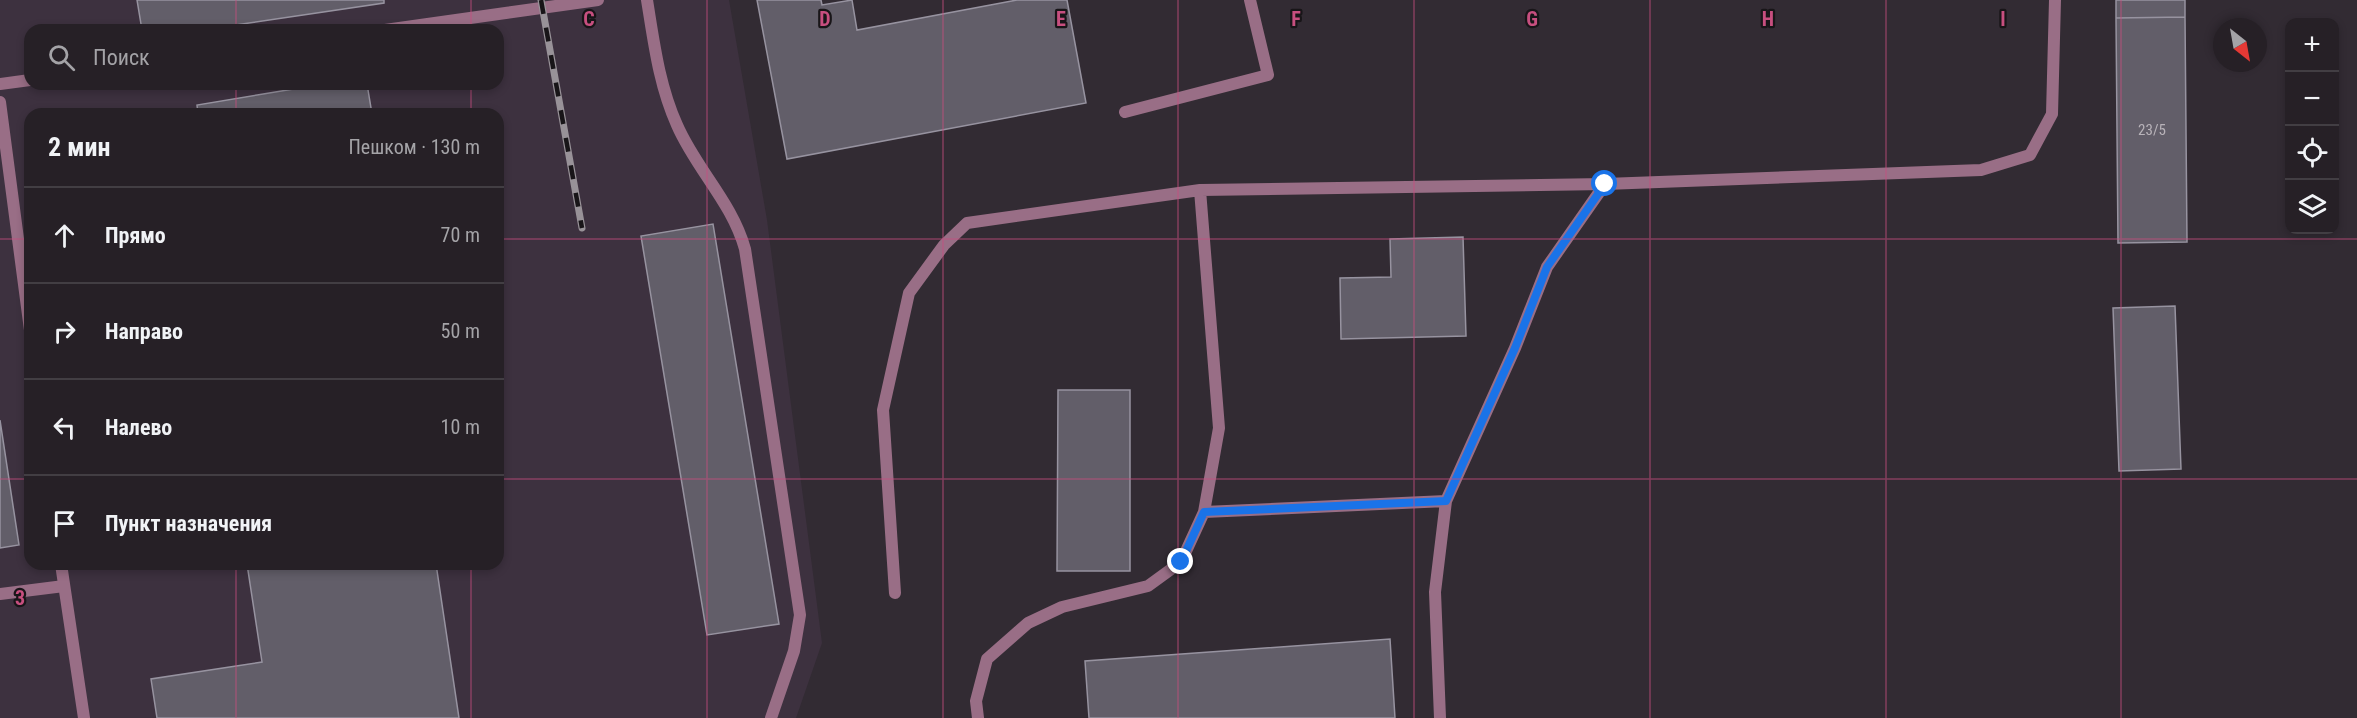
<!DOCTYPE html>
<html lang="ru">
<meta charset="utf-8">
<style>
body{margin:0;font-family:"Roboto Condensed",sans-serif;background:#2e282e;color:#f1f3f6}
.controls{position:absolute;right:18px;top:18px;display:grid;overflow:hidden;border-radius:12px;box-shadow:0 3px 9px #0003}
.controls button{width:54px;height:54px;display:grid;place-items:center;padding:0;border:0;border-bottom:2px solid #423e43;background:#262026;color:#f1f3f6;font:30px sans-serif}
.compass{position:absolute;left:2213px;top:18px;width:54px;height:54px;border-radius:50%;background:#262026;box-shadow:0 3px 9px #0003;rotate:149deg}
.stop{position:absolute;width:18px;height:18px;margin:-14px;border:4px solid #1a73e8;border-radius:50%;background:#fff}
.stop.end{background:#1a73e8;border-color:#fff;box-shadow:0 2px 6px #0008}
.list{margin:0;padding:0;list-style:none}
h2{display:flex;justify-content:space-between;align-items:center;height:78px;margin:0;padding:0 24px;font-size:26px}
h2 small{font-size:20px;font-weight:400;color:#a4a3a7}
.list li{display:grid;grid-template-columns:39px 1fr auto;gap:18px;align-items:center;box-sizing:border-box;height:96px;padding:0 24px;border-top:2px solid #423e43}
.list b{display:block;font-size:22px;white-space:nowrap}
.list em{font-size:20px;font-style:normal;color:#a4a3a7}
.icon{flex:none;width:33px;height:33px;fill:none;stroke:currentColor;stroke-width:2;stroke-linecap:round;stroke-linejoin:round}
.map{position:relative;flex:none;width:2357px;height:718px;overflow:hidden}
.search{position:absolute;background:#262026;box-shadow:0 3px 9px #0003;left:24px;top:24px;width:480px;height:66px;display:flex;align-items:center;gap:15px;box-sizing:border-box;padding:0 21px;border-radius:18px;color:#a4a3a7;font-size:22px}
.panel{position:absolute;background:#262026;box-shadow:0 3px 9px #0003;left:24px;top:108px;width:480px;height:462px;border-radius:18px}
.map>svg:first-child{display:block}
.built{fill:#3d313f;fill-rule:evenodd}
.building{fill:#625e69;stroke:#9793a0;stroke-width:1.5}
.lines{fill:none;stroke-linecap:round;stroke-linejoin:round}
.lane{stroke:#996e86;stroke-width:12}
.rail-casing{stroke:#989298;stroke-width:7}
.rail{stroke:#181518;stroke-width:4.5;stroke-dasharray:14;stroke-linecap:butt}
.route{stroke:#1a73e8;stroke-width:8}
.grid{fill:none;stroke:#c74f7f;stroke-width:1.5;stroke-opacity:0.55}
.labels{text-anchor:middle;dominant-baseline:central;stroke-width:4.5;stroke-linejoin:round;paint-order:stroke}
.number-label{font-size:15px;fill:#b8b3b9}
.grid-label{font-size:20px;text-anchor:middle;font-weight:bold;fill:#c74f7f;stroke:#181518;stroke-width:4.5;stroke-linejoin:round;paint-order:stroke}
</style>
<div class="map">
<svg width="2357" height="718" viewBox="0 0 2357 718">
<rect width="100%" height="100%" fill="#322b33"/>
<path class="built" d="M0,0H729L767,220L822,643L796,718H0ZM30,30H498V84H30ZM30,114H498V564H30Z"/>
<path class="building" d="M137,0H384V3L201,30H142Z
M757,0H821L822,5L852,0L857,30L1017,0H1067L1086,103L787,159Z
M2116,0H2185V17L2116,18Z
M2185,17L2187,242L2118,243L2116,18Z
M324,84H367L372,114H198L197,105Z
M713,224L779,624L707,635L641,236Z
M1463,237L1466,336L1341,339L1340,278L1391,277L1390,239Z
M2175,306L2181,469L2119,471L2113,308Z
M1058,390H1130V571H1057Z
M0,420L19,545L0,548Z
M247,564H436L459,718H157L151,679L262,662Z
M1390,639L1395,718H1089L1085,661Z"/>
<g class="lines">
<path class="lane" d="M647,0C654,43 659,85 677,125C696,169 732,202 745,249L800,615L794,651L771,718
M385,30L598,0
M0,84L30,80
M0,102L30,330
M1125,112L1268,75L1250,0
M1204,512L1446,501
M61,564L84,718
M895,593L883,410L909,293L944,245L967,223L1200,190L1605,184L1981,170L2030,155L2052,114L2055,0
M0,594L64,586
M978,718L976,701L987,659L1028,623L1062,607L1148,586L1181,562L1204,512L1219,428L1200,190
M1440,718L1435,592L1446,501L1515,348L1547,267L1605,184"/>
<g class="rail-casing">
<path id="rail" d="M541,0L582,228"/>
</g>
<use href="#rail" class="rail"/>
</g>
<g class="lines">
<path class="route" d="M1181,562L1204,512L1446,501L1515,348L1547,267L1605,184"/>
</g>
<path class="grid" d="M236,0V30M471,0V30M707,0V718M943,0V718M1178,0V718M1414,0V718M1650,0V718M1886,0V718M2121,0V718M236,84V114M471,84V114M0,239H30M498,239H2357M0,479H30M498,479H2357M236,564V718M471,564V718"/>
<g class="labels">
<g class="number-label">
<text x="2152" y="130">23/5</text>
</g>
</g>
<g class="grid-label">
<text x="589" y="26">C</text>
<text x="825" y="26">D</text>
<text x="1061" y="26">E</text>
<text x="1296" y="26">F</text>
<text x="1532" y="26">G</text>
<text x="1768" y="26">H</text>
<text x="2003" y="26">I</text>
<text x="20" y="605">3</text>
</g>
</svg>
<div class="controls">
<button>+</button>
<button>−</button>
<button><svg class="icon" aria-label="locate" viewBox="0 0 24 24"><circle cx="12" cy="12" r="6"/><path d="M12 2v4M12 18v4M2 12h4M18 12h4"/></svg></button>
<button><svg class="icon" aria-label="layers" viewBox="0 0 24 24"><path d="M12 4l9 5-9 5-9-5zM3 14l9 5 9-5"/></svg></button>
</div>
<svg class="compass" viewBox="-18 -18 36 36"><path d="M0-13l5 13h-10z" fill="#e53935"/><path d="M0 13l5-13h-10z" fill="#a4a3a7"/></svg>
<div class="stop" style="left:1605px;top:184px"></div>
<div class="stop end" style="left:1181px;top:562px"></div>
<div class="search"><svg class="icon" aria-label="search" viewBox="0 0 24 24"><circle cx="10" cy="10" r="6"/><path d="M15 15l6 6"/></svg>Поиск</div>
<section class="panel">
<h2>2 мин<small>Пешком · 130 m</small></h2>
<ul class="list">
<li><svg class="icon" aria-label="ahead" viewBox="0 0 24 24"><path d="M12 20V5M6 11l6-6 6 6"/></svg><div><b>Прямо</b></div><em>70 m</em></li>
<li><svg class="icon" aria-label="right" viewBox="0 0 24 24"><path d="M7 20v-9h11M14 6l5 5-5 5"/></svg><div><b>Направо</b></div><em>50 m</em></li>
<li><svg class="icon" aria-label="left" viewBox="0 0 24 24"><path d="M17 20v-9H6M10 6l-5 5 5 5"/></svg><div><b>Налево</b></div><em>10 m</em></li>
<li><svg class="icon" aria-label="arrive" viewBox="0 0 24 24"><path d="M6 21V4h12l-3 4 3 4H6"/></svg><div><b>Пункт назначения</b></div></li>
</ul>
</section>
</div>
